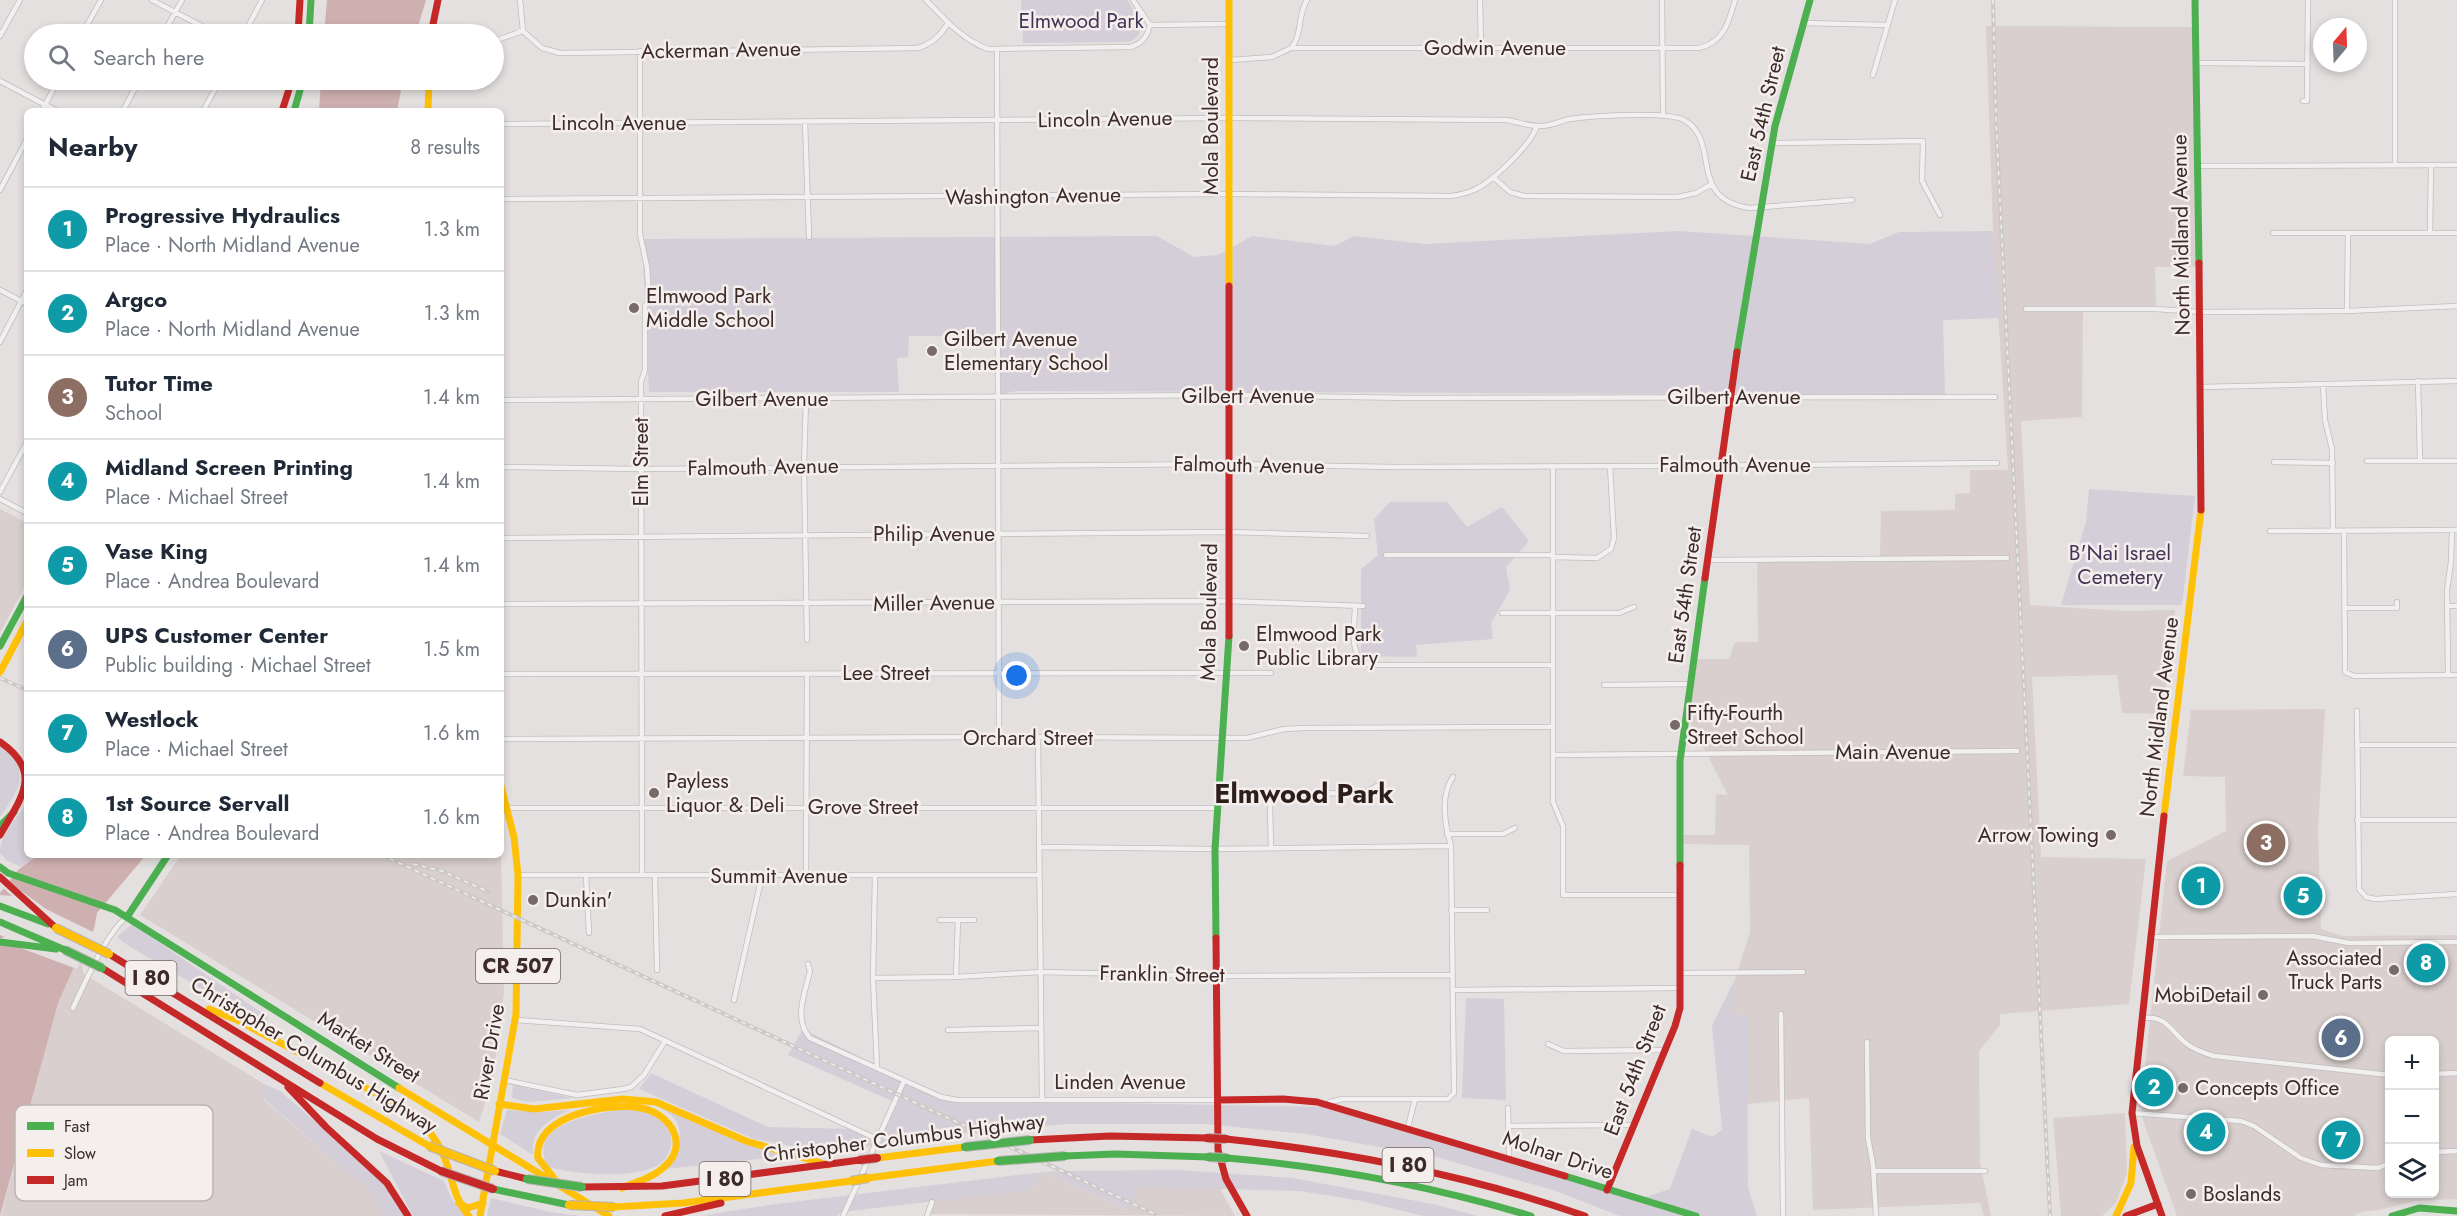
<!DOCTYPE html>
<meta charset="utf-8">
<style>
body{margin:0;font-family:Jost,sans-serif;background:#f2f2f3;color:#1f2937}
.controls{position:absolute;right:18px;bottom:18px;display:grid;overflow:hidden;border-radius:9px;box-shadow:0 3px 9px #0003}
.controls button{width:54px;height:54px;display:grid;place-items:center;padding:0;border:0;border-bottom:2px solid #e0e1e3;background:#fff;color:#1f2937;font:30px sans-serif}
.compass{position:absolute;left:2313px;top:18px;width:54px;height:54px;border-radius:50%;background:#fff;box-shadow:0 3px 9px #0003;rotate:19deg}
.you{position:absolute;left:1017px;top:676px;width:21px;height:21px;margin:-15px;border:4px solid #fff;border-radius:50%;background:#1a73e8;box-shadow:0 0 0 9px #1a73e833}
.badge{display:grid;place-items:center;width:39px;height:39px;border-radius:50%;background:#776a68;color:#fff;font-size:20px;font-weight:700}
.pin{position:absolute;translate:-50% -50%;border:3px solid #fff;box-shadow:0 2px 6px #0006}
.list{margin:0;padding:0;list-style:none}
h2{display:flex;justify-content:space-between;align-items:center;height:78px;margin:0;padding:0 24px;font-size:26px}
h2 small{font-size:20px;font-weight:400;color:#747a83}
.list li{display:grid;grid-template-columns:39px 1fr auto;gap:18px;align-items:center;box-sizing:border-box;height:84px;padding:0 24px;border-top:2px solid #e0e1e3}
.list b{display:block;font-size:22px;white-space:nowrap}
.list p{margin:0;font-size:20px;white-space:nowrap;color:#747a83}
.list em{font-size:20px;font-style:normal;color:#747a83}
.icon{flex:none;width:33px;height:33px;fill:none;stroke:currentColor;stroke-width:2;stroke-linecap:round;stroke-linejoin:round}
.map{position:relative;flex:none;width:2457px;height:1216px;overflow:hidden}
.search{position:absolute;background:#fff;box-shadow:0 3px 9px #0003;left:24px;top:24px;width:480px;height:66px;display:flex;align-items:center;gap:15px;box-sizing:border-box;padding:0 21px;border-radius:33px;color:#747a83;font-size:22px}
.panel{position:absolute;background:#fff;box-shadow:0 3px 9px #0003;left:24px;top:108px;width:480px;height:750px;border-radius:9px}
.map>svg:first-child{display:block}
.built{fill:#d8cfce;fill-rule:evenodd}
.green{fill:#d3ced7}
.water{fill:#cfb0b0}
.pier{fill:#e5e0e0}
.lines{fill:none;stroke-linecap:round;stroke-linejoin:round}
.street-casing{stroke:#c1bdbc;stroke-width:6}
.street{stroke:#f1efef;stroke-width:4.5}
.fast{stroke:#4caf50;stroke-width:7}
.slow{stroke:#ffc107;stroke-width:7}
.jam{stroke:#c62828;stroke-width:7}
.rail-casing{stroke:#ccc9c8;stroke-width:4}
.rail{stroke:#f4eeed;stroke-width:1.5;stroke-dasharray:4.5;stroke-linecap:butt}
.fast-bridge-casing{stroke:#b9b3b2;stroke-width:10;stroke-linecap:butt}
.slow-bridge-casing{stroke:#b9b3b2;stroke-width:10;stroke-linecap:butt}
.jam-bridge-casing{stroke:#b9b3b2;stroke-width:10;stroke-linecap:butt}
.fast-bridge{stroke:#4caf50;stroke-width:8}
.slow-bridge{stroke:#ffc107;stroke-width:8}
.jam-bridge{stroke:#c62828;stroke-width:8}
.poi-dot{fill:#776a68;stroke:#f4eeed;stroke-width:2}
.labels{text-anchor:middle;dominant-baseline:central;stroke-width:5;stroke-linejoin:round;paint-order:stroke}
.shield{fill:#f4eeed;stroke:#736663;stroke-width:1.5}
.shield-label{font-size:20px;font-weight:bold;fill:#3c2b28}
.park-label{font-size:21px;fill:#413657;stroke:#f4eeed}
.street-label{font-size:21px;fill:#3c2b28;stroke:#f4eeed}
.poi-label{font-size:21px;fill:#3c2b28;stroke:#f4eeed;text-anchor:start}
.district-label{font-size:27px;font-weight:bold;fill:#2d1e1a;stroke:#f4eeed}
.key{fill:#f4eeed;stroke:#bdb4b2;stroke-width:1.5}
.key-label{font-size:16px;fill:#3c2b28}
</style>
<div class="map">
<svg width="2457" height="1216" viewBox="0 0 2457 1216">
<rect width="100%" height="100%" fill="#e5e0e0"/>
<path class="built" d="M1986,26L2195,27L2199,267H2155L2156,309L2083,310L2082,417L2021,421L2030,605L2124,611L2175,610L2163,714L2122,713L2117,675L2032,677L2041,857L2146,859L2129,1004L2000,1014V1025L1979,1051L1980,1162L1991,1216H1984L1980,1203L1813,1210L1809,1098L1747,1104V1015L1732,1014L1735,979L1750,932L1749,845L1681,844L1680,835H1715L1716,794L1728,795L1688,718L1697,659H1729L1735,642H1758L1757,558L1880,559L1881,511L1955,510V494L1970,493V470H2008L1993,231Z
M0,509L27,523V582L0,633Z
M2325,709L2318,830L2321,929L2342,936L2457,935V1199L2415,1201L2384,1209L2361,1212L2353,1216H2177L2143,1120L2141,1104L2167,861L2226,831L2225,777L2183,776L2191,710ZM2390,1040H2434V1194H2390Z
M501,853L504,992L493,1078L479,1122L140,915L181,855H501Z
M79,956L84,974L264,1084V1100L370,1191L383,1216H1L51,1026L58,1003Z
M2125,1113L2127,1173L2116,1203L2102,1216H2061L2053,1118Z
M1044,1172L1130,1211L1137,1187L1220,1189L1235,1216L928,1214L932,1201L1030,1190Z"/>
<path class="green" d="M1021,0H1127C1136,14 1151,34 1128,42L1023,43Z
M1679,231L1870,244L1899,232L1993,231L2000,318L1943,320L1945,395L1017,391L1006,393L998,398L997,336H909L908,357L897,358L899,392H649L642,239L1157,236L1194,257L1218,255L1252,236L1335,246L1354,236L1425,244Z
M2089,489L2195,496L2182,605H2061L2086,522Z
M1390,502H1447L1467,527L1502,507L1529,541L1506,567L1510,590L1491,623L1493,639L1416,645L1417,657L1361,656V569L1378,555L1374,519Z
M0,746L16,756C24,785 16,794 0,817Z
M25,805L27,855H38L21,867L6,860L0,853C0,835 15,821 25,805Z
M132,924L268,1017L266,1027L124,943L117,937Z
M1735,979L1732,1014L1747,1015L1748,1188L1757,1216H1620L1553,1190L1436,1157L1306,1134L1205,1124H1066L965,1133L825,1152L754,1139L639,1089L651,1073L768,1127L855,1129L879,1139L894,1102L788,1055L803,1029L948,1100L1328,1107L1639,1199L1670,1189L1692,1129L1712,1137L1722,1130L1712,1026Z
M1466,998L1504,999L1506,1100L1462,1098Z
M264,1084L280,1091L374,1172L390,1191L404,1216H383L370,1191L264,1099Z
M513,1085L573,1098L528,1102L512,1098Z
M660,1106L784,1156L666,1169C678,1159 685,1133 675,1119C671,1114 664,1110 660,1106Z
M507,1110L542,1112L569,1110C550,1120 530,1129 533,1155L500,1134Z
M616,1110C637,1110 669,1109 671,1137C672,1146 669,1156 662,1162C640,1181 574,1174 548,1167C526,1125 588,1116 616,1110Z
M379,1151L444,1181L451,1198L466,1216H413Z
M1179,1170L1292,1178L1433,1204L1478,1216H1423L1362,1201L1300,1191L1137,1187L1131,1211L1044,1172L1030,1190L841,1212L837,1216H701L768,1205L1052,1171Z
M491,1198L550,1212L581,1216H487Z"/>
<path class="water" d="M327,0H426L419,23V34H324Z
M321,80H403L397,111H319Z
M38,855H146L97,913L94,929L79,956L58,1003L0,1216V893L18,870Z"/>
<path class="pier" d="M6,880L46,909L95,933L77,969L18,947L0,938L5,937L0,935V895L12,896L1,886Z"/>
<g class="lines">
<g class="street-casing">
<path id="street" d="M152,0L217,34
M520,0L523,31L542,48L560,53L917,48C930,45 941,35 948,23
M926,0C945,19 962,40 988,49L1131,47C1143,43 1147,36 1150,25L1229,24
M1133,0L1150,25
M1480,0L1481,48
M1662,0L1663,115
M2395,0V165
M1804,23L1888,25
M82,34L101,0
M163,34L182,0
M244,34L262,0
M0,36L20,0
M494,41L523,31
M1291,48C1303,34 1297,16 1307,0
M997,49L999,737
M640,51V234L647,267L649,301L645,306V370L641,382L642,875
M1230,60L1272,57L1291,48H1699C1724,42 1729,22 1735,0
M2196,63L2307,64
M1873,75L1895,0
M0,81L57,111
M2303,101H2307L2308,0
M42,111L58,80
M123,111L139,80
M203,111L220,80
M805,122L809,237
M501,124L1229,118L1507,120C1518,122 1528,126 1539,126C1550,127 1559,121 1570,119C1592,116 1667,111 1684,120C1722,141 1686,199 1750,208L1852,200
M1772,143L1923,141L1922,181L1940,215
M2198,166L2457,165
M1493,177L1510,192L1524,196L1678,197L1696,193L1712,184
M0,190L27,139
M501,199L1229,194L1451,196C1459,195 1467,193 1474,190C1493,181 1530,146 1537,126
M2273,233H2457
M2430,233L2431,165
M0,290L27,304
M2026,309H2156L2200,312L2347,311L2457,306
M2347,311L2348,233
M0,342L27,290
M2418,381L2420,461
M2323,385L2325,420L2332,449L2333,531
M2201,387L2457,381
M806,399L804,466L807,640
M501,400L1228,395L1411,398L1995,397
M2367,461H2457
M2274,462L2333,463
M1553,466V802L1563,826V895H1680
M501,467L640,469L1228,464L1394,467L1663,466L1997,463
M0,492L27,442
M0,499L27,513
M2270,531L2457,530
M2344,531L2345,672L2354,676L2457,675
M501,538L1228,532L1367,536
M1386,555H1553
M1553,557L1597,558L1611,549L1614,538L1610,466
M1707,560L2007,558
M506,604L1228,601L1363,606
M1355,606C1355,626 1347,657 1370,665H1553
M2447,606H2457
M2344,608H2397V602
M1502,613H1619L1634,607
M501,674L1271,673
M2448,675L2447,590L2451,562L2452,530
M1604,685L1691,684
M2357,711L2359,889L2366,897L2375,899L2457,894
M1038,738L1042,1100
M501,739L999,737L1247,738L1284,729L1304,728L1553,727
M2357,745H2457
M1553,755L2017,751
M508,808H1217
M2357,820H2457
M1447,834H1503L1515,828
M1040,847L1215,849L1451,846
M1271,848L1270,807L1271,800L1278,794L1364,793L1377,786
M518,875H1039
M655,875L657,970
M586,876L589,933
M806,876L807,674
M875,876L873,978L877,1068
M1451,910H1487
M940,920H974
M2150,937L2312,936L2349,943L2457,942
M808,964L810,971C805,993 793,1019 810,1038L941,1097L957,1100H1218
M1680,973L1803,972
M956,977L958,920
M873,978L956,977L1041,972L1217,976L1451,975
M1454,990L1680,988
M734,1000L762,876
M73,1008C84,985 107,931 127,917
M1781,1014L1783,1216
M2143,1018C2168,1016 2170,1031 2187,1044C2195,1050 2204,1053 2214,1056L2390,1075
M516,1020L640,1029L879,1140
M948,1030L1041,1028
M1867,1042L1868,1138L1873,1165L1876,1216
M1548,1044L1564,1051L1666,1050
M2434,1074L2457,1073
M504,1080L577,1095L623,1089L631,1087L644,1075L665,1041
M1330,1102L1343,1099H1448L1454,1093L1451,846C1445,825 1440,795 1453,777
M1508,1108L1509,1157
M2132,1113L2241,1121L2254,1126L2301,1158L2321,1165L2378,1168L2390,1163
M1508,1126L1634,1125
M1408,1127L1415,1099
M2434,1152L2457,1151
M1874,1171H1985
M843,1216L904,1081
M927,1216L932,1202"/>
</g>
<use href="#street" class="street"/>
<path class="fast" d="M2195,0L2199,263
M309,34L311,0
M294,111L303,80
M1737,352L1775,126L1810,0
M0,646L27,596
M0,826L14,812
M1680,865V761L1705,578
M0,867L8,873L115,910L399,1088
M0,906L48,924
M127,917L168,855
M0,922L65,950
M1216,938L1215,849L1229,636
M0,942L56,949
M1065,1156L1115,1154L1208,1157
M1227,1158C1331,1167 1431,1186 1531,1216
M1565,1176L1696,1216
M493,1189L569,1205
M2392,1216L2419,1208L2457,1211"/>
<path class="slow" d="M1229,0V286
M428,111L429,80
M0,672L27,621
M2164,816L2201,510
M209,1009L237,1020L408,1110C424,1124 438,1139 445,1159C453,1180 454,1199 469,1216
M320,1083L429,1146
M399,1088L609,1216
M499,1104L534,1109L623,1099L656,1102L746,1141L828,1165
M877,1158L965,1147
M868,1178L998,1161
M560,1186L538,1158C533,1115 609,1102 641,1108C670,1113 691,1145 663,1168C652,1178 636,1182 622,1188
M459,1203L468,1208L483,1203
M614,1207L683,1203L851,1181
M480,1216L516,1014L518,875L514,837L501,786
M2116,1216L2131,1183L2134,1147"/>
<path class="jam" d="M298,34L300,0
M431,34L438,0
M282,111L292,80
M2199,263L2201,510
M1229,286V636
M1705,578L1737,352
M0,742C44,772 21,798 0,835
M0,877L56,928
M1216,938L1218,1150L1226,1179L1247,1216
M109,954L320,1083
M102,968L377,1139L441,1171
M288,1087L326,1127L387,1183L408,1216
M1218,1100L1283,1099L1317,1102L1565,1176
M1226,1139C1349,1152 1468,1175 1585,1216
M1030,1140L1110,1136L1207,1138
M495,1171L527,1179
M582,1187L662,1186L860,1160
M1607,1190L1675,1026L1680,1008V865
M665,1216L721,1203
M2126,1216L2158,1204
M2162,1216L2137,1146L2132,1113L2164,816"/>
<g class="rail-casing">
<path id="rail" d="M1993,0L1996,120L2050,1216
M0,678L27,690
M382,855L1159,1216
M413,864L442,871L489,892"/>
</g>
<use href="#rail" class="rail"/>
<g class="fast-bridge-casing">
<path id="fast-bridge" d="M65,950L102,968
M965,1147L1030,1140
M1208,1157L1227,1158
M998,1161L1065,1156
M527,1179L582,1187"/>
</g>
<g class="slow-bridge-casing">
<path id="slow-bridge" d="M56,928L109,954
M429,1146L495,1171
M851,1181L868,1178
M569,1205L614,1207"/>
</g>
<g class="jam-bridge-casing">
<path id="jam-bridge" d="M1207,1138L1226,1139
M860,1160L877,1158
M441,1171L493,1189"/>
</g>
<use href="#fast-bridge" class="fast-bridge"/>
<use href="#slow-bridge" class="slow-bridge"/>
<use href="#jam-bridge" class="jam-bridge"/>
</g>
<g class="poi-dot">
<circle cx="634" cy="308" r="6"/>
<circle cx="932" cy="351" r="6"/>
<circle cx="1244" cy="646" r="6"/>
<circle cx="1675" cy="725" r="6"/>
<circle cx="654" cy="793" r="6"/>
<circle cx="2111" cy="835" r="6"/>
<circle cx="533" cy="900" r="6"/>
<circle cx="2394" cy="970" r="6"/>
<circle cx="2263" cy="995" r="6"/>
<circle cx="2183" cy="1088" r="6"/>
<circle cx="2191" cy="1194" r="6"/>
</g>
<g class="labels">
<g class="shield">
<rect x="476" y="949" width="84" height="34" rx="4.5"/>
<rect x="125.5" y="961" width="51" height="34" rx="4.5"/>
<rect x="1382.5" y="1148" width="51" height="34" rx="4.5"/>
<rect x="699.5" y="1162" width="51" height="34" rx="4.5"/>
</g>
<g class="shield-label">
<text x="518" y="966">CR 507</text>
<text x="151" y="978">I 80</text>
<text x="1408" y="1165">I 80</text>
<text x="725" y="1179">I 80</text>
</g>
<g class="park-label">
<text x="1081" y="21">Elmwood Park</text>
<text x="2120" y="553">B'Nai Israel<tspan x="2120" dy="24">Cemetery</tspan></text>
</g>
<g class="street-label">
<text x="1495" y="48">Godwin Avenue</text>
<text transform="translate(721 50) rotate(-1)">Ackerman Avenue</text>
<text transform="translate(1763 114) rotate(-77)">East 54th Street</text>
<text transform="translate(1105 119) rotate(-1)">Lincoln Avenue</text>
<text x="619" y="123">Lincoln Avenue</text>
<text transform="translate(1211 126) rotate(-90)">Mola Boulevard</text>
<text transform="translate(1033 196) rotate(-1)">Washington Avenue</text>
<text transform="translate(2181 235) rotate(-91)">North Midland Avenue</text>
<text x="1248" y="396">Gilbert Avenue</text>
<text x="1734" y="397">Gilbert Avenue</text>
<text x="762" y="399">Gilbert Avenue</text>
<text transform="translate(641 462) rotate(-90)">Elm Street</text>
<text transform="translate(1249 465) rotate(1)">Falmouth Avenue</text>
<text x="1735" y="465">Falmouth Avenue</text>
<text transform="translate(763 467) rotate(-1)">Falmouth Avenue</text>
<text x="934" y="534">Philip Avenue</text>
<text transform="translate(1685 595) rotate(-82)">East 54th Street</text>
<text transform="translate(934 603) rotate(-1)">Miller Avenue</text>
<text transform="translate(1209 612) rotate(-89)">Mola Boulevard</text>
<text x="886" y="673">Lee Street</text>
<text transform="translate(2159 717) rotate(-83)">North Midland Avenue</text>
<text x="1028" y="738">Orchard Street</text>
<text x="1893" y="752">Main Avenue</text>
<text x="863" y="807">Grove Street</text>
<text x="779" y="876">Summit Avenue</text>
<text transform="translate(1162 974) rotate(1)">Franklin Street</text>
<text transform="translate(369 1047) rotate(32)">Market Street</text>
<text transform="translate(489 1052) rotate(-80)">River Drive</text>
<text transform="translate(314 1055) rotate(31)">Christopher Columbus Highway</text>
<text transform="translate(1635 1070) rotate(-69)">East 54th Street</text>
<text x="1120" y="1082">Linden Avenue</text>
<text transform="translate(904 1138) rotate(-7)">Christopher Columbus Highway</text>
<text transform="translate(1558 1155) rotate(18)">Molnar Drive</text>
</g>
<g class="poi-label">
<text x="646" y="296">Elmwood Park<tspan x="646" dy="24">Middle School</tspan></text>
<text x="944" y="339">Gilbert Avenue<tspan x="944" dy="24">Elementary School</tspan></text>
<text x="1256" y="634">Elmwood Park<tspan x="1256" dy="24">Public Library</tspan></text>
<text x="1687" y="713">Fifty-Fourth<tspan x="1687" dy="24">Street School</tspan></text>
<text x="666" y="781">Payless<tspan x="666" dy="24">Liquor &amp; Deli</tspan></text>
<text x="2099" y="835" text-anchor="end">Arrow Towing</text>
<text x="545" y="900">Dunkin'</text>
<text x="2382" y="958" text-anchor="end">Associated<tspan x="2382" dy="24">Truck Parts</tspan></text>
<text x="2251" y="995" text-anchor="end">MobiDetail</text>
<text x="2195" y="1088">Concepts Office</text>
<text x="2203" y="1194">Boslands</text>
</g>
<g class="district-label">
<text x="1304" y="793">Elmwood Park</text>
</g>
</g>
<rect x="15" y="1105" width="198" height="96" rx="9" class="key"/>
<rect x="27" y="1122" width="27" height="8" fill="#4caf50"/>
<rect x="27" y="1149" width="27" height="8" fill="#ffc107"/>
<rect x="27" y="1176" width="27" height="8" fill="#c62828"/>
<g class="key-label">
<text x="64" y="1132">Fast</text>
<text x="64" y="1159">Slow</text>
<text x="64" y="1186">Jam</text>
</g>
</svg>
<div class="controls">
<button>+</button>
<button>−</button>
<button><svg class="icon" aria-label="layers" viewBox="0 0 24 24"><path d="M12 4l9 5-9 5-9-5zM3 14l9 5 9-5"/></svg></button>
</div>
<svg class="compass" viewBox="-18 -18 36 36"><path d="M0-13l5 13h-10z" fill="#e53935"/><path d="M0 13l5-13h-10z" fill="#747a83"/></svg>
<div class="you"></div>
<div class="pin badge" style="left:2201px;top:886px;background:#0f9aa8">1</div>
<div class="pin badge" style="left:2154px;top:1087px;background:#0f9aa8">2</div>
<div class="pin badge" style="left:2266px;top:843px;background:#8d6e63">3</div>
<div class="pin badge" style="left:2206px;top:1132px;background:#0f9aa8">4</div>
<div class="pin badge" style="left:2303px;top:896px;background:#0f9aa8">5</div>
<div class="pin badge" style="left:2341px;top:1038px;background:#5c6f8a">6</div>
<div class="pin badge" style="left:2341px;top:1140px;background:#0f9aa8">7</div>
<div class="pin badge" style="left:2426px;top:963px;background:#0f9aa8">8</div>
<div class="search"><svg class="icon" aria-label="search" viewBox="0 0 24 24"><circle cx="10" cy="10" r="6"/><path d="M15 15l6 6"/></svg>Search here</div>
<section class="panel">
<h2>Nearby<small>8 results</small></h2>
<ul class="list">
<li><span class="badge" style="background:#0f9aa8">1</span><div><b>Progressive Hydraulics</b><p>Place · North Midland Avenue</p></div><em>1.3 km</em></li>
<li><span class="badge" style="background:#0f9aa8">2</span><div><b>Argco</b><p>Place · North Midland Avenue</p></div><em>1.3 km</em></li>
<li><span class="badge" style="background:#8d6e63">3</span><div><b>Tutor Time</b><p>School</p></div><em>1.4 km</em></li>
<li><span class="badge" style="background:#0f9aa8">4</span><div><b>Midland Screen Printing</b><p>Place · Michael Street</p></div><em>1.4 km</em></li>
<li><span class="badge" style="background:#0f9aa8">5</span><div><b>Vase King</b><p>Place · Andrea Boulevard</p></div><em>1.4 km</em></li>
<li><span class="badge" style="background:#5c6f8a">6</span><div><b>UPS Customer Center</b><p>Public building · Michael Street</p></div><em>1.5 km</em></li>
<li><span class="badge" style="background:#0f9aa8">7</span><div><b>Westlock</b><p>Place · Michael Street</p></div><em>1.6 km</em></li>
<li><span class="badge" style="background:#0f9aa8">8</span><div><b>1st Source Servall</b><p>Place · Andrea Boulevard</p></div><em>1.6 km</em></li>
</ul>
</section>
</div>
